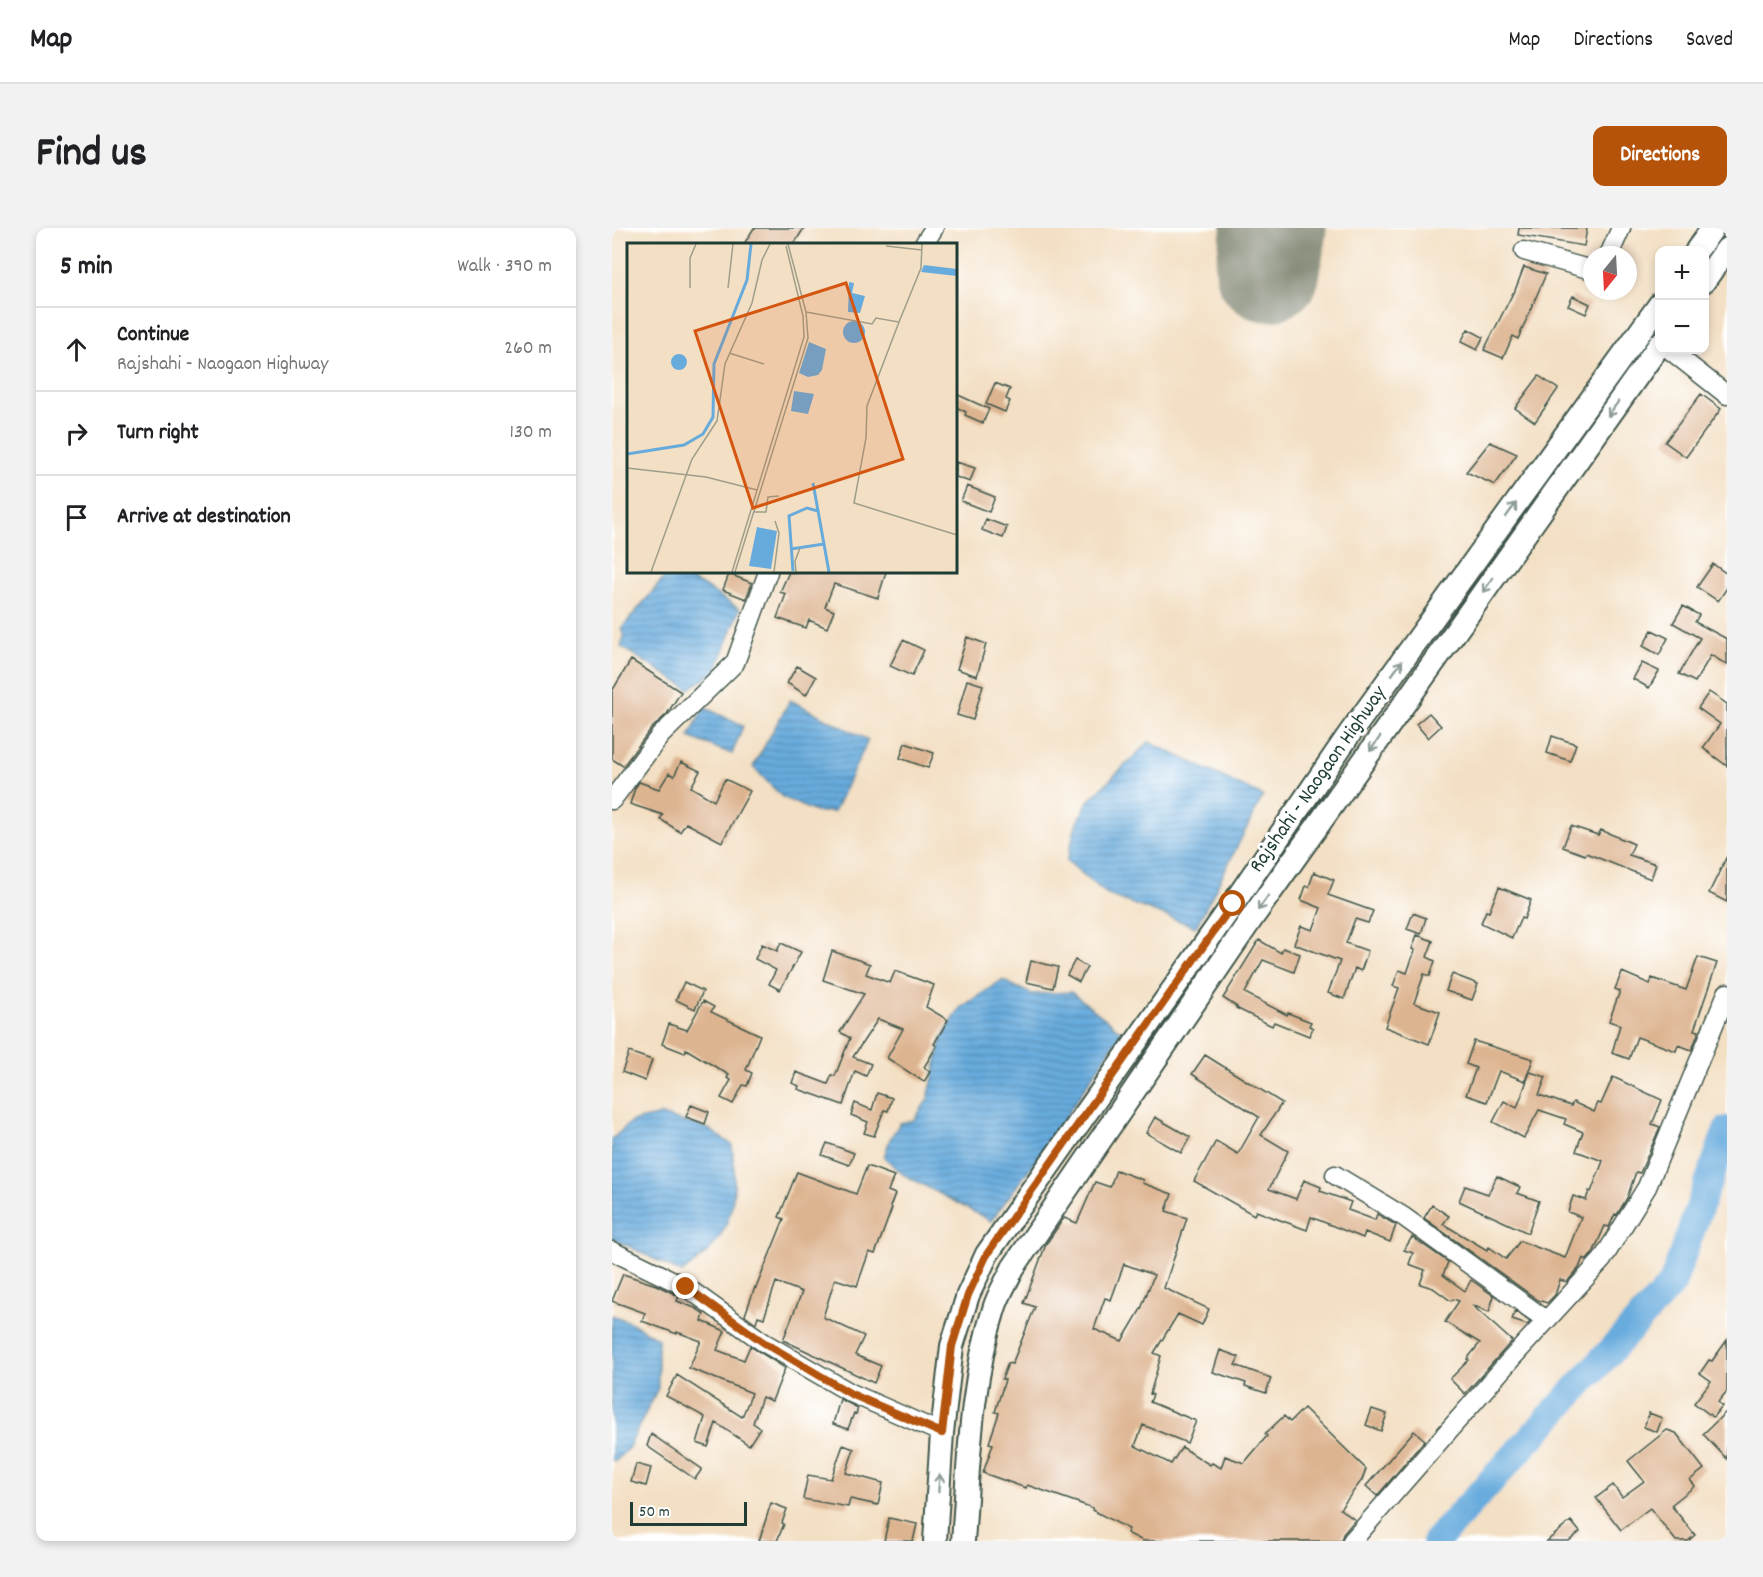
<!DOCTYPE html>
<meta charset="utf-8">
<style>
body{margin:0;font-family:Dekko,sans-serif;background:#f2f2f2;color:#202124}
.controls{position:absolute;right:18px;top:18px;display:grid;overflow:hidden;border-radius:12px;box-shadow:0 3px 9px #0003}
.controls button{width:54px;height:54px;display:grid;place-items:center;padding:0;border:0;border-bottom:2px solid #e0e0e0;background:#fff;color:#202124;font:30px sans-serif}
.compass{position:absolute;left:971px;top:18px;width:54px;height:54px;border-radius:50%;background:#fff;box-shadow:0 3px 9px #0003;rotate:198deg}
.scale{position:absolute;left:18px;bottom:15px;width:117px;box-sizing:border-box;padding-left:6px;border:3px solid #1f3d34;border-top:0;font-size:16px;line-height:21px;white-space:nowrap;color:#1f3d34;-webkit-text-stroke:4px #fff;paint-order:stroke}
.stop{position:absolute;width:18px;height:18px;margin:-14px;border:4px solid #b45309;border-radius:50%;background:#fff}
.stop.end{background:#b45309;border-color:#fff;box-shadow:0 2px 6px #0008}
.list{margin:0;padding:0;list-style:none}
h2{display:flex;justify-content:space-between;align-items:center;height:78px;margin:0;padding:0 24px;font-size:26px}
h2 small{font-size:20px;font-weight:400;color:#757577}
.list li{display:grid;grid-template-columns:39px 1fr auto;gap:18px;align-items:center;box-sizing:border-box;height:84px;padding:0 24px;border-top:2px solid #e0e0e0}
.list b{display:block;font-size:22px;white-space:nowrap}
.list p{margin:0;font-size:20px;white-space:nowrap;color:#757577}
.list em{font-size:20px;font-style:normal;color:#757577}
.icon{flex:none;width:33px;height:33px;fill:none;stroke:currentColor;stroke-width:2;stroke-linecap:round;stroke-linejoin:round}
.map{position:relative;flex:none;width:1115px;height:1313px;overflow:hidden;border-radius:12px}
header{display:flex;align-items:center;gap:36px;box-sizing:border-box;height:84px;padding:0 30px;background:#fff;border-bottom:2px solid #e0e0e0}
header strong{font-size:28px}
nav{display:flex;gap:33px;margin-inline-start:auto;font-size:21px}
.intro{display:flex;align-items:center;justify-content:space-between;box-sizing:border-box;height:144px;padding:0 36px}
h1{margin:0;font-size:42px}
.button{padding:15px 27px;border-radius:12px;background:#b45309;color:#fff;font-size:21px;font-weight:700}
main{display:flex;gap:36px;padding:0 36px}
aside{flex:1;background:#fff;border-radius:12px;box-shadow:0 3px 9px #0003}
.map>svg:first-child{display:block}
.water{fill:url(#water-rules);stroke:#437488;stroke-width:1.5}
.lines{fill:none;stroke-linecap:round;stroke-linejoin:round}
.river{stroke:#67abdd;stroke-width:28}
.runway{stroke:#898e7c;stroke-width:105}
.building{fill:#ddb490;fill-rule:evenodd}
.minor-casing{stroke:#3f5549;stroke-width:21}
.major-casing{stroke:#3f5549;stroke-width:26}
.minor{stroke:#fff;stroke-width:18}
.major{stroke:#fff;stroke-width:22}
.oneway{stroke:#8f9e9a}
.route{stroke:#b45309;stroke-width:8}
.labels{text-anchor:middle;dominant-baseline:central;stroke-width:6;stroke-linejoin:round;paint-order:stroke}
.street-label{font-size:21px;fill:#1f3d34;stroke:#fff}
.inset-river{fill:none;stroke:#67abdd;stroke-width:3}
.inset-road{fill:none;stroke:#9e9e8a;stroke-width:1.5}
.view{fill:#d45610;fill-opacity:0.15;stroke:#d45610;stroke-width:3}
.inset-edge{fill:none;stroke:#1f3d34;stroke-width:3}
</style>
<header>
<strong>Map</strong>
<nav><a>Map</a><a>Directions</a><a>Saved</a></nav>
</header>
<div class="intro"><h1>Find us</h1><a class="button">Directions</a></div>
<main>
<aside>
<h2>5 min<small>Walk · 390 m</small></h2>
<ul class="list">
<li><svg class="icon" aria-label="ahead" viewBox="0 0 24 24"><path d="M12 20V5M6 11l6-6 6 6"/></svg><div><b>Continue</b><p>Rajshahi - Naogaon Highway</p></div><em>260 m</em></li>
<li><svg class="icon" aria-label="right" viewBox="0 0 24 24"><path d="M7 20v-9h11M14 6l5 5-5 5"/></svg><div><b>Turn right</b></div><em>130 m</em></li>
<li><svg class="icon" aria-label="arrive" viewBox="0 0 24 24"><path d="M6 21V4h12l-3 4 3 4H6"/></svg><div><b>Arrive at destination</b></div></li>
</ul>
</aside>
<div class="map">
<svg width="1115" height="1313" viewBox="0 0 1115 1313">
<defs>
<pattern id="water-rules" width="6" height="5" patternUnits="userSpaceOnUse" patternTransform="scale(1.5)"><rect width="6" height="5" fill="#67abdd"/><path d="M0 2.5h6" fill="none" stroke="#548cb4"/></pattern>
</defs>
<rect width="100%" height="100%" fill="#fff"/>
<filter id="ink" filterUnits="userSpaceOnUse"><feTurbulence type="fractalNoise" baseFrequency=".0167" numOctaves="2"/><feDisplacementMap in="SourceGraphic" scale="12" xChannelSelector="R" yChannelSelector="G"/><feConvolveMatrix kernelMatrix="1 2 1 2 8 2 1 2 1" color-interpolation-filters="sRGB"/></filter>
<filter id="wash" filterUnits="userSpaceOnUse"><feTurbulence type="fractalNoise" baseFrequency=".008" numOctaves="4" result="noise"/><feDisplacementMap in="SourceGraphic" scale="24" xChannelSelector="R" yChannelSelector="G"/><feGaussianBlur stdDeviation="1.35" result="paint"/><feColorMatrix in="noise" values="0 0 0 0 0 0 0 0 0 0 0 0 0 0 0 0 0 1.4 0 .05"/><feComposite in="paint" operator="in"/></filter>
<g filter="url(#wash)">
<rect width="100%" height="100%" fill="#f3dfc3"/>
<path class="water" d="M57,344H62L88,356L128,381L104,443L77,461L9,419L12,408L9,401Z
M178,472L256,512L222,584H203L170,569L141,539Z
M92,479L131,498L120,526L77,509Z
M537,514L651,568L584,699L496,667L455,633L463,600L476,573Z
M390,752L419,766L459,764L510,804L435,917L379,993L292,947L272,929L278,911L288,895L302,892L316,871L330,810L348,780Z
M49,887L97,901L120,917C124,950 125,985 105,1013C97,1025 81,1036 70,1045L0,1010V911L19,894Z
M0,1087L20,1095L46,1111V1160L17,1219L4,1233L0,1232Z"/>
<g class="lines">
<path class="river" d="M824,1313L1060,1056L1115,902"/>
<path class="runway" d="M656,41L662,0"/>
</g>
<g id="blocks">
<path class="building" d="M142,0H192L182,16H132Z
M907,0H975L972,18L906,7Z
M912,39L934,46L906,111L901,108L891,130L872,122L901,65H902Z
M961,68L978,76L974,86L956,78Z
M856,101L871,109L865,122L849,114Z
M927,148L946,161L923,194L903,180Z
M383,155L398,161L394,171L398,173L393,184L374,176Z
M344,166L377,181L371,195L353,187L354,184L344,179Z
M1089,166L1109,181L1074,229L1053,214Z
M878,214L905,226L883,257L854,244Z
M344,234L363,240L358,254L344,249Z
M355,258L383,269L377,284L349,273Z
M374,291L395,299L391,310L370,302Z
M1101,336L1115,346V360L1106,373L1085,359Z
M177,344H274L266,370L222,356L213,379L222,383L215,400L197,392L194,400L165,390L174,366L168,364Z
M117,346L140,355L134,371L111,362Z
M1071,378L1087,387L1083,394L1115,411V437L1099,427L1083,454L1067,446L1088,410L1061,395Z
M1040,402L1056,410L1047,427L1031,418Z
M355,409L374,416L365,448L345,441Z
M291,412L312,422L300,448L278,438Z
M19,432L69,464L55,486L39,501L11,538L0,531V463Z
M1030,435L1047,443L1037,460L1021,451Z
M185,438L204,449L194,467L175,455Z
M355,452L371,457L361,492L345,487Z
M1097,464L1115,476V538L1091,520L1108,496L1086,480Z
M817,485L829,498L816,510L804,496Z
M940,508L964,516L958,533L935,525Z
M293,515L322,525L316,540L288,530Z
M69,534L88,543L79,559L102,573L113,551L138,563L110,614L74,595L68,604L48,591L51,587L18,576L23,560L27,554L47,561L57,545L62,548Z
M959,598L986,607L989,602L1022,616L1017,627L1044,636L1039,651L974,625L973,627L951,619Z
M1115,628V674L1097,665Z
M702,644L722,652L716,667L761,683L756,695L743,691L734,715L756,723L749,743L743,740L732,771L716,765L728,733L682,716L689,698L701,702L709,680L689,672L694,658L697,659Z
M887,659L919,672L912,691L909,690L900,710L869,695L874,683L877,684Z
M801,685L814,690L809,706L795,701Z
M805,707L821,713L815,729L823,733L818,748L812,746L802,775L828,784L817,816L773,799L787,760L781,758L787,742L795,745L803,722L800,721Z
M647,712L669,725L671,720L688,726L682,744L651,732L633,765L675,787L676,785L699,794L697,798L701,800L697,808L662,794L660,798L624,780L625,779L611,770Z
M169,715L189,724L168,762L157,756L164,742L143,731L150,716L165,723Z
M220,723L258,736L254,746L278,755L283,743L322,757L314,779L336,792L322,816L325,818L312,839L318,844L312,854L275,830L291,801L266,791L241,829L259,836L254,848L243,843L231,877L186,861L187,858L180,855L184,844L216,856L220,847L223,848L238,810L228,804L252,766L211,752Z
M1086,729L1105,735L1082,802L1087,803L1080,822L1066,817L1064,823L1025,809L1017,831L1000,825L1008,797L997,793L1008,763L1003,761L1010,744L1038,756L1040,750L1074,762Z
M463,732L475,739L467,754L455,747Z
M419,733L446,739L441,760L414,754Z
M840,746L866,756L860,772L834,763Z
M72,754L91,763L83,781L64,772Z
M91,773L102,779L99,784L148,807L134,842L140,845L135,858L131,857L121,876L109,870L119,852L115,850L117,847L74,821L73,825L50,816L57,796L75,802Z
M862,813L921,831L913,853L887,843L875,874L854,867L864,840L854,836Z
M17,824L40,832L33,853L10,844Z
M593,827L670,875L649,907L676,923L657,961L684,971L692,952L709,959L708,963L739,974L736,982L763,992L765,986L784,997L778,1014L753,1004L751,1010L699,989L695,1002L644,983L642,987L582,953L604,913L626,926L647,889L580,846Z
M918,844L934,849L927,867L959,878L961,874L982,884L986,875L989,876L1001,849L1050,872L1040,896L1048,899L1028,945L1024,944L1015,970L1005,987L1003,986L997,999L993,998L981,1025L975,1032L971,1030L967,1040L955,1054L948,1052L943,1067L935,1075L926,1072L812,990L820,977L837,988L831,996L875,1022L877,1019L894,1031L908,1013L953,1030L969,989L956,984L961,968L974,972L977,963L979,964L991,933L964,923L971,904L952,896L954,891L927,882L912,910L881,894L892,873L905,880Z
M265,865L280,870L276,883L272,882L262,908L252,905L256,894L239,887L243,875L260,882Z
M79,877L97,884L93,896L74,889Z
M543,889L578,909L569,925L534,905Z
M215,915L242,925L237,937L210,927Z
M255,938L282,948L276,963L283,966L278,979L280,980L263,1026L257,1024L245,1058L223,1051L211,1089L252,1108L243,1127L269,1138L262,1155L171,1112L190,1064L164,1054L152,1090L146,1088L144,1095L133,1087L143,1059L144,1060L172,991L167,989L185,944L244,966Z
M504,942L531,952L530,955L560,966L554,983L575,990L552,1060L597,1081L590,1097L566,1086L542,1125L549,1128L538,1166L541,1167L538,1174L584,1193L575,1215L531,1197L523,1218L559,1236L570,1219L598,1237L600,1235L609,1240L613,1228L632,1235L655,1208L653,1206L672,1188L678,1194L692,1180L754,1241L750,1252L728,1281L743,1292L731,1306L729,1313H531L515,1305L517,1301L480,1282L481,1280L415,1257L414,1260L371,1245L381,1216L377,1215L387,1185L383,1184L393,1152L390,1151L396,1135L400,1136L423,1079L412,1075L434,1016L452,990L465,995L483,954L498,959ZM512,1036L542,1047L529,1081L510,1113L482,1101L493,1070L499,1072Z
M885,948L908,959L905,965L927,973L916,1005L847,973L853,958L876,966Z
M800,1009L836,1034L831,1047L853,1063L859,1052L882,1068L877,1084L860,1077L900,1113L853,1166L838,1151L857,1132L855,1131L868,1115L833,1094L847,1073L841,1071L839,1073L821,1060L808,1056L813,1042L797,1036L801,1025L792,1022Z
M11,1046L44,1057L67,1068L65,1073L83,1080L92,1086L90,1093L113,1103L105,1122L132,1132L138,1118L173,1140L160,1173L150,1169L141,1195L148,1200L137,1217L104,1195L96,1219L85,1215L93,1189L54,1168L65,1147L130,1189L140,1165L77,1140L89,1113L65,1104V1106L30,1093L33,1085L0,1073Z
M903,1083L918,1094L915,1097L900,1092Z
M1115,1112V1163L1106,1174L1110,1178L1101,1189L1082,1175L1099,1153L1088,1145L1097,1132L1100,1133Z
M608,1122L627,1129L623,1137L659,1150L654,1165L633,1158L634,1155L601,1144Z
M228,1171L246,1180L244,1186L242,1185L236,1201L221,1196Z
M760,1181L775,1186L769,1203L754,1197Z
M1115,1183V1231L1091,1206Z
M1037,1185L1050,1190L1045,1204L1032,1199Z
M1055,1202L1064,1205L1092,1241L1078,1252L1083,1258L1059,1277L1083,1307L1076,1313H1064L1038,1280L1009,1302L984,1270L1001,1257L1010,1269L1032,1253L1016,1233Z
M802,1203L813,1212L765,1268L754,1258Z
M39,1206L90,1241L83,1251L35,1218Z
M231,1217L242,1221L234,1245L271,1255L266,1277L238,1271L236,1279L191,1271L196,1247L219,1251Z
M24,1236L39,1240L34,1258L19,1254Z
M159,1275L175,1281L170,1295L172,1296L165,1313H147Z
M277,1290L305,1296L301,1313H272Z
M959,1293L968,1304L957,1313H935Z"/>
</g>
</g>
<g filter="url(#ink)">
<use href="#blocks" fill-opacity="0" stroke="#3f5549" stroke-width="1.5"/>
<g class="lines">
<g class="minor-casing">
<path id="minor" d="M312,16L322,0
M912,23L980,42
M997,27L1009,0
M1058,122L1115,167
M0,572L48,508L123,435L156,344
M723,947L792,989L934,1092
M0,1023L74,1059L151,1114L239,1165L330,1205
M740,1313L900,1130L990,1032L1035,959L1115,765"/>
</g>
<g class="major-casing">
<path id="major" d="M1085,22L1101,0
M1092,53L1115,21
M323,1313L330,1205L340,1118L356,1067L375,1026L621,676L736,508L1048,76
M351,1313C357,1236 358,1156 382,1081C386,1067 395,1053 401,1040L640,690L1048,116"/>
</g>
<use href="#minor" class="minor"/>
<use href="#major" class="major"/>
</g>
<defs><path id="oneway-shaft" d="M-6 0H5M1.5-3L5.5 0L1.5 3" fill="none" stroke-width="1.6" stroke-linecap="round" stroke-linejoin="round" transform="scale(1.5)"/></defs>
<g class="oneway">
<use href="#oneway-shaft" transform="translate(1001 181) rotate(125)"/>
<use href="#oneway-shaft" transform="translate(899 282) rotate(-54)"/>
<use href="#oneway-shaft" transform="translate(876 357) rotate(125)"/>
<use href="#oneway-shaft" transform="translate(785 440) rotate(-54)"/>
<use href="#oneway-shaft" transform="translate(763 516) rotate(125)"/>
<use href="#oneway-shaft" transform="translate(651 675) rotate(125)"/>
<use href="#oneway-shaft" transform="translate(327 1255) rotate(-86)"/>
</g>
</g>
<g class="lines" filter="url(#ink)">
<path class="route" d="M74,1059L151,1114L239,1166L330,1205L340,1118L356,1067L375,1026L621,676"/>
</g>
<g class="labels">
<g class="street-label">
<text transform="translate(707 552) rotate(-55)">Rajshahi - Naogaon Highway</text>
</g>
</g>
<g transform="translate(15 15)">
<rect width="330" height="330" fill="#f3dfc3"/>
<path d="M297,22L330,26V33L294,29ZM222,39L227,40L225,50L238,53L233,70L221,69ZM216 89a11 11 0 1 1 22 0a11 11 0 1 1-22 0ZM182,99L199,106L195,127L191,132L181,134L172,130ZM44 119a8 8 0 1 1 16 0a8 8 0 1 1-16 0ZM167,148L187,151L181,171L164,168ZM130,284L150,288L144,326L122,323Z" fill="#67abdd"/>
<path class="inset-river" d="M0,211L57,202L76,191L86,174L87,121L120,37L124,1M186,240L202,329M164,306L197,301M166,328L162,273L180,265L191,268"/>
<path class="inset-road" d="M259,3L295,7M63,45V15L69,1M101,45L106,1M179,69L245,81L249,75L272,79L240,163L239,195L227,260L330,292M272,79L294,25L295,1M102,110L137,121M0,225L79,234L130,247M126,269H139L141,254L152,253M24,329L65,216L90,178L98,121L125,60L135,17L143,1M105,329L177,94L176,73L159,3M108,329L181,95L179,69L161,1M147,329L152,290L148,278M169,329L168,318L173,305"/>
<path class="view" d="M219,40L276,216L126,265L68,88Z"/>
<rect width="330" height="330" class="inset-edge"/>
</g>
</svg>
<div class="controls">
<button>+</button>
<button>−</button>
</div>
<svg class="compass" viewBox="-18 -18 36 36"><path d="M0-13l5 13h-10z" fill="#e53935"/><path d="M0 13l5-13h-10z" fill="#757577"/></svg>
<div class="scale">50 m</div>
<div class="stop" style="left:621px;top:676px"></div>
<div class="stop end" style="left:74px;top:1059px"></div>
</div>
</main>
